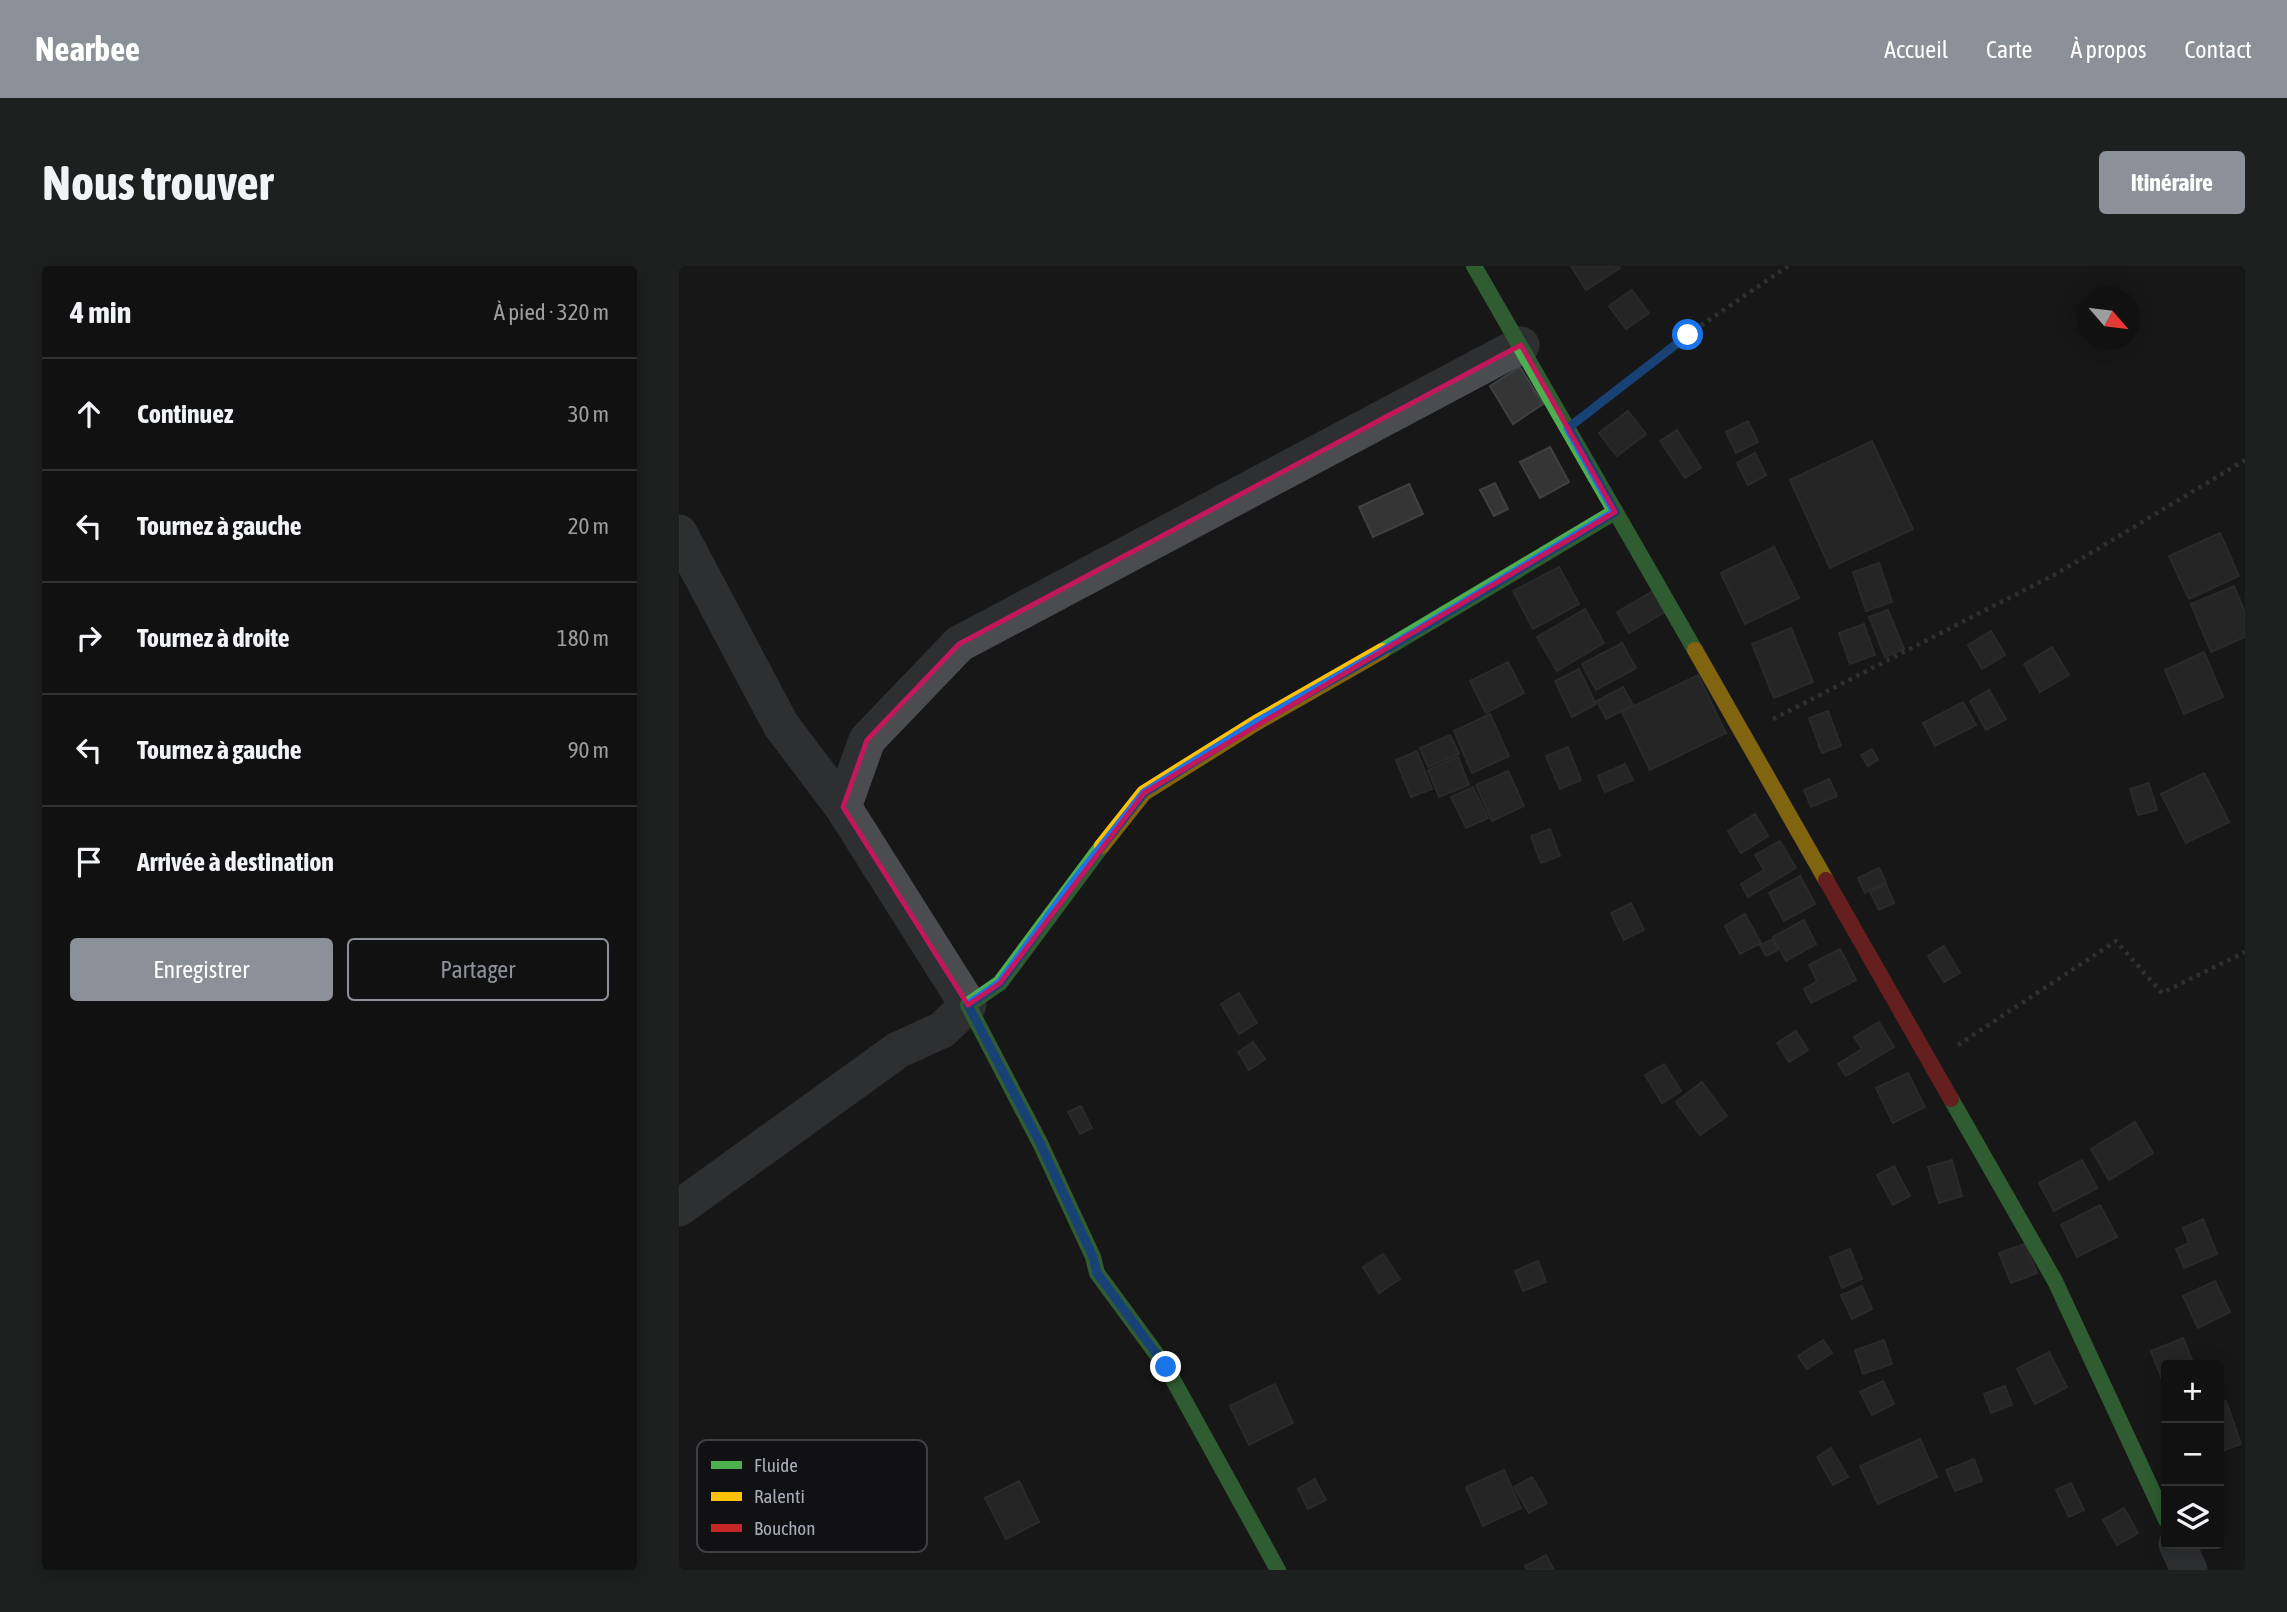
<!DOCTYPE html>
<html lang="fr">
<meta charset="utf-8">
<style>
body{margin:0;font-family:"Asap Condensed",sans-serif;background:#1e1f1f;color:#f1f3f6}
.controls{position:absolute;right:21px;bottom:21px;display:grid;overflow:hidden;border-radius:7px;box-shadow:0 4px 18px #0003}
.controls button{width:63px;height:63px;display:grid;place-items:center;padding:0;border:0;border-bottom:2px solid #303131;background:#111;color:#f1f3f6;font:35px sans-serif}
.compass{position:absolute;left:1398px;top:21px;width:63px;height:63px;border-radius:50%;background:#111;box-shadow:0 4px 18px #0003;rotate:118deg}
.stop{position:absolute;width:21px;height:21px;margin:-16px;border:5px solid #1a73e8;border-radius:50%;background:#fff}
.stop.end{background:#1a73e8;border-color:#fff;box-shadow:0 2px 7px #0008}
.list{margin:0;padding:0;list-style:none}
h2{display:flex;justify-content:space-between;align-items:center;height:91px;margin:0;padding:0 28px;font-size:30px}
h2 small{font-size:23px;font-weight:400;color:#9c9d9f}
.list li{display:grid;grid-template-columns:46px 1fr auto;gap:21px;align-items:center;box-sizing:border-box;height:112px;padding:0 28px;border-top:2px solid #303131}
.list b{display:block;font-size:26px;white-space:nowrap}
.list em{font-size:23px;font-style:normal;color:#9c9d9f}
.actions{display:flex;gap:14px;padding:21px 28px}
.actions a{flex:1;padding:16px 0;border:2px solid #8c9099;border-radius:7px;text-align:center;font-size:24px;color:#8c9099}
.actions .main{background:#8c9099;color:#fff}
.icon{flex:none;width:38px;height:38px;fill:none;stroke:currentColor;stroke-width:2;stroke-linecap:round;stroke-linejoin:round}
.map{position:relative;flex:none;width:1566px;height:1304px;overflow:hidden;border-radius:7px}
header{display:flex;align-items:center;gap:42px;box-sizing:border-box;height:98px;padding:0 35px;background:#8c9099;color:#fff}
header strong{font-size:33px}
nav{display:flex;gap:38px;margin-inline-start:auto;font-size:24px}
.intro{display:flex;align-items:center;justify-content:space-between;box-sizing:border-box;height:168px;padding:0 42px}
h1{margin:0;font-size:49px}
.button{padding:18px 32px;border-radius:7px;background:#8c9099;color:#fff;font-size:24px;font-weight:700}
main{display:flex;gap:42px;padding:0 42px}
aside{flex:1;background:#111;border-radius:7px;box-shadow:0 4px 18px #0003}
.map>svg:first-child{display:block}
.building{fill:#353536;stroke:#3f4043;stroke-width:2}
.lines{fill:none;stroke-linecap:round;stroke-linejoin:round}
.path{stroke:#4d4e52;stroke-width:4.5;stroke-dasharray:3.5 5;stroke-linecap:butt}
.street{stroke:#4b4c50;stroke-width:37}
.fast{stroke:#4caf50;stroke-width:16}
.slow{stroke:#ffc107;stroke-width:16}
.jam{stroke:#c62828;stroke-width:16}
.route{stroke:#1a73e8;stroke-width:9}
.marked{fill:none;stroke:#c2185b;stroke-width:5;stroke-linejoin:round}
.key{fill:#111113;stroke:#3e4045;stroke-width:2}
.key-label{font-size:19px;fill:#a8adb8}
</style>
<header>
<strong>Nearbee</strong>
<nav><a>Accueil</a><a>Carte</a><a>À propos</a><a>Contact</a></nav>
</header>
<div class="intro"><h1>Nous trouver</h1><a class="button">Itinéraire</a></div>
<main>
<aside>
<h2>4 min<small>À pied · 320 m</small></h2>
<ul class="list">
<li><svg class="icon" aria-label="ahead" viewBox="0 0 24 24"><path d="M12 20V5M6 11l6-6 6 6"/></svg><div><b>Continuez</b></div><em>30 m</em></li>
<li><svg class="icon" aria-label="left" viewBox="0 0 24 24"><path d="M17 20v-9H6M10 6l-5 5 5 5"/></svg><div><b>Tournez à gauche</b></div><em>20 m</em></li>
<li><svg class="icon" aria-label="right" viewBox="0 0 24 24"><path d="M7 20v-9h11M14 6l5 5-5 5"/></svg><div><b>Tournez à droite</b></div><em>180 m</em></li>
<li><svg class="icon" aria-label="left" viewBox="0 0 24 24"><path d="M17 20v-9H6M10 6l-5 5 5 5"/></svg><div><b>Tournez à gauche</b></div><em>90 m</em></li>
<li><svg class="icon" aria-label="arrive" viewBox="0 0 24 24"><path d="M6 21V4h12l-3 4 3 4H6"/></svg><div><b>Arrivée à destination</b></div></li>
</ul>
<div class="actions"><a class="main">Enregistrer</a><a>Partager</a></div>
</aside>
<div class="map">
<svg width="1566" height="1304" viewBox="0 0 1566 1304">
<rect width="100%" height="100%" fill="#171717"/>
<path class="building" d="M892,0H940L941,2L907,24Z
M953,24L970,47L947,63L930,40Z
M841,101L864,138L834,158L811,120Z
M949,145L967,168L938,190L920,167Z
M1069,155L1079,176L1057,187L1047,166Z
M998,164L1022,202L1006,212L981,175Z
M1193,175L1234,263L1151,302L1111,214Z
M871,181L890,216L861,232L841,196Z
M1076,187L1087,209L1069,219L1058,197Z
M816,217L829,243L815,250L801,224Z
M730,218L744,248L694,271L680,241Z
M1541,267L1560,310L1510,333L1490,290Z
M1095,281L1120,332L1066,358L1042,307Z
M1200,297L1213,336L1187,345L1174,306Z
M880,301L900,338L854,363L834,325Z
M1555,320L1566,347V371L1532,386L1512,338Z
M974,325L986,346L950,367L938,346Z
M906,343L925,377L878,405L858,371Z
M1209,344L1225,383L1206,391L1190,351Z
M1185,358L1196,389L1171,398L1160,367Z
M1112,362L1134,416L1095,432L1073,378Z
M1312,365L1326,389L1303,403L1289,379Z
M943,377L957,402L917,424L903,398Z
M1373,381L1390,409L1361,426L1345,398Z
M1525,386L1544,431L1505,448L1486,404Z
M829,396L845,427L807,447L791,415Z
M900,403L917,438L893,451L876,415Z
M1019,409L1047,467L971,504L943,446Z
M944,421L954,439L927,453L918,435Z
M1310,424L1327,453L1307,464L1291,435Z
M1284,436L1297,459L1256,480L1244,457Z
M1149,445L1162,480L1143,487L1130,452Z
M811,448L830,490L793,507L775,465Z
M771,469L780,488L749,501L741,482Z
M889,481L902,514L881,523L867,490Z
M1193,483L1199,494L1189,500L1182,489Z
M738,485L753,523L732,531L717,494Z
M779,491L790,519L760,531L749,504Z
M946,498L954,514L926,526L919,510Z
M829,505L845,540L813,555L797,519Z
M1525,507L1550,556L1507,577L1482,528Z
M1150,513L1158,530L1132,541L1125,524Z
M1470,517L1478,544L1459,549L1451,523Z
M794,521L809,552L787,562L772,531Z
M1076,548L1089,570L1062,587L1049,565Z
M871,563L881,590L862,597L852,570Z
M1101,575L1117,602L1069,631L1062,618L1085,604L1076,589Z
M1200,602L1207,616L1186,627L1179,612Z
M1121,610L1136,638L1105,655L1090,627Z
M1207,618L1215,637L1200,644L1191,626Z
M952,637L965,664L945,674L932,647Z
M1066,648L1082,677L1061,688L1046,660Z
M1125,654L1137,678L1107,695L1094,671Z
M1094,673L1099,684L1087,690L1081,679Z
M1265,680L1281,707L1265,716L1249,690Z
M1161,683L1177,714L1132,737L1125,723L1138,715L1130,699Z
M560,727L578,757L560,768L542,738Z
M1200,756L1215,781L1167,810L1159,798L1183,783L1175,771Z
M1117,765L1129,784L1110,796L1098,777Z
M574,776L586,793L570,804L559,786Z
M985,798L1002,825L983,837L966,809Z
M1229,807L1246,841L1214,857L1197,822Z
M1023,816L1048,850L1021,869L997,836Z
M402,840L413,862L401,868L389,846Z
M1456,856L1474,887L1430,914L1412,883Z
M1273,894L1283,930L1260,937L1249,901Z
M1403,894L1418,922L1375,945L1360,917Z
M1215,900L1231,930L1214,939L1198,909Z
M1421,939L1438,971L1398,991L1382,959Z
M1524,953L1538,988L1505,1002L1497,983L1510,977L1504,962Z
M1346,978L1358,1007L1332,1017L1320,987Z
M1171,983L1183,1013L1163,1022L1151,991Z
M704,988L721,1013L700,1027L684,1001Z
M859,995L867,1016L844,1025L836,1005Z
M1536,1015L1551,1046L1519,1062L1504,1030Z
M1183,1020L1193,1043L1173,1053L1162,1029Z
M1504,1072L1515,1099H1487V1112L1483,1113L1472,1085Z
M1144,1074L1153,1087L1128,1103L1119,1090Z
M1205,1074L1213,1098L1184,1108L1176,1084Z
M1370,1086L1388,1121L1356,1138L1338,1103Z
M1204,1115L1215,1138L1193,1149L1181,1126Z
M596,1118L614,1157L570,1179L551,1140Z
M1326,1120L1333,1139L1312,1147L1305,1128Z
M1547,1135L1562,1178L1540,1186V1138Z
M1241,1173L1258,1211L1199,1238L1181,1200Z
M1152,1182L1169,1211L1154,1219L1138,1191Z
M1295,1193L1303,1215L1276,1225L1267,1204Z
M825,1204L842,1242L804,1260L787,1221Z
M853,1211L868,1237L850,1247L835,1221Z
M636,1213L647,1234L629,1243L619,1223Z
M340,1215L360,1256L327,1273L306,1232Z
M1392,1217L1405,1244L1390,1251L1377,1224Z
M1445,1242L1459,1267L1438,1279L1424,1254Z
M867,1289L875,1304H848L846,1300Z"/>
<g class="lines">
<path class="path" d="M914,142L1008,69L1109,0
M1094,453L1377,308L1566,194
M1279,779L1437,675L1483,727L1566,686"/>
<path class="street" d="M0,267L102,459L164,541
M0,942L219,784L263,764L289,739L164,541L188,474L280,378L842,79
M1498,1278L1510,1304"/>
<path class="fast" d="M795,0L1016,384
M703,385L936,246
M423,580L321,717L289,739L361,877L414,991L418,1007L487,1101L599,1304
M1272,833L1376,1015L1487,1254"/>
<path class="slow" d="M1016,384L1147,614
M423,580L465,527L577,457L703,385"/>
<path class="jam" d="M1147,614L1272,833"/>
</g>
<g class="lines">
<path class="route" d="M487,1101L418,1007L414,991L361,877L289,739L321,717L394,617L465,527L577,457L716,378L936,246L889,162L1009,69"/>
</g>
<path d="M0 0H1566V1304H0ZM842,79L936,246L465,527L321,717L289,739L164,541L188,474L280,378Z" fill="#171717" fill-opacity=".55" fill-rule="evenodd"/>
<path class="marked" d="M842,79L936,246L465,527L321,717L289,739L164,541L188,474L280,378Z"/>
<rect x="18" y="1174" width="230" height="112" rx="10" class="key"/>
<rect x="32" y="1195" width="31" height="8" fill="#4caf50"/>
<rect x="32" y="1226" width="31" height="9" fill="#ffc107"/>
<rect x="32" y="1258" width="31" height="8" fill="#c62828"/>
<g class="key-label">
<text x="75" y="1206">Fluide</text>
<text x="75" y="1237">Ralenti</text>
<text x="75" y="1269">Bouchon</text>
</g>
</svg>
<div class="controls">
<button>+</button>
<button>−</button>
<button><svg class="icon" aria-label="layers" viewBox="0 0 24 24"><path d="M12 4l9 5-9 5-9-5zM3 14l9 5 9-5"/></svg></button>
</div>
<svg class="compass" viewBox="-18 -18 36 36"><path d="M0-13l5 13h-10z" fill="#e53935"/><path d="M0 13l5-13h-10z" fill="#9c9d9f"/></svg>
<div class="stop" style="left:1009px;top:69px"></div>
<div class="stop end" style="left:487px;top:1101px"></div>
</div>
</main>
